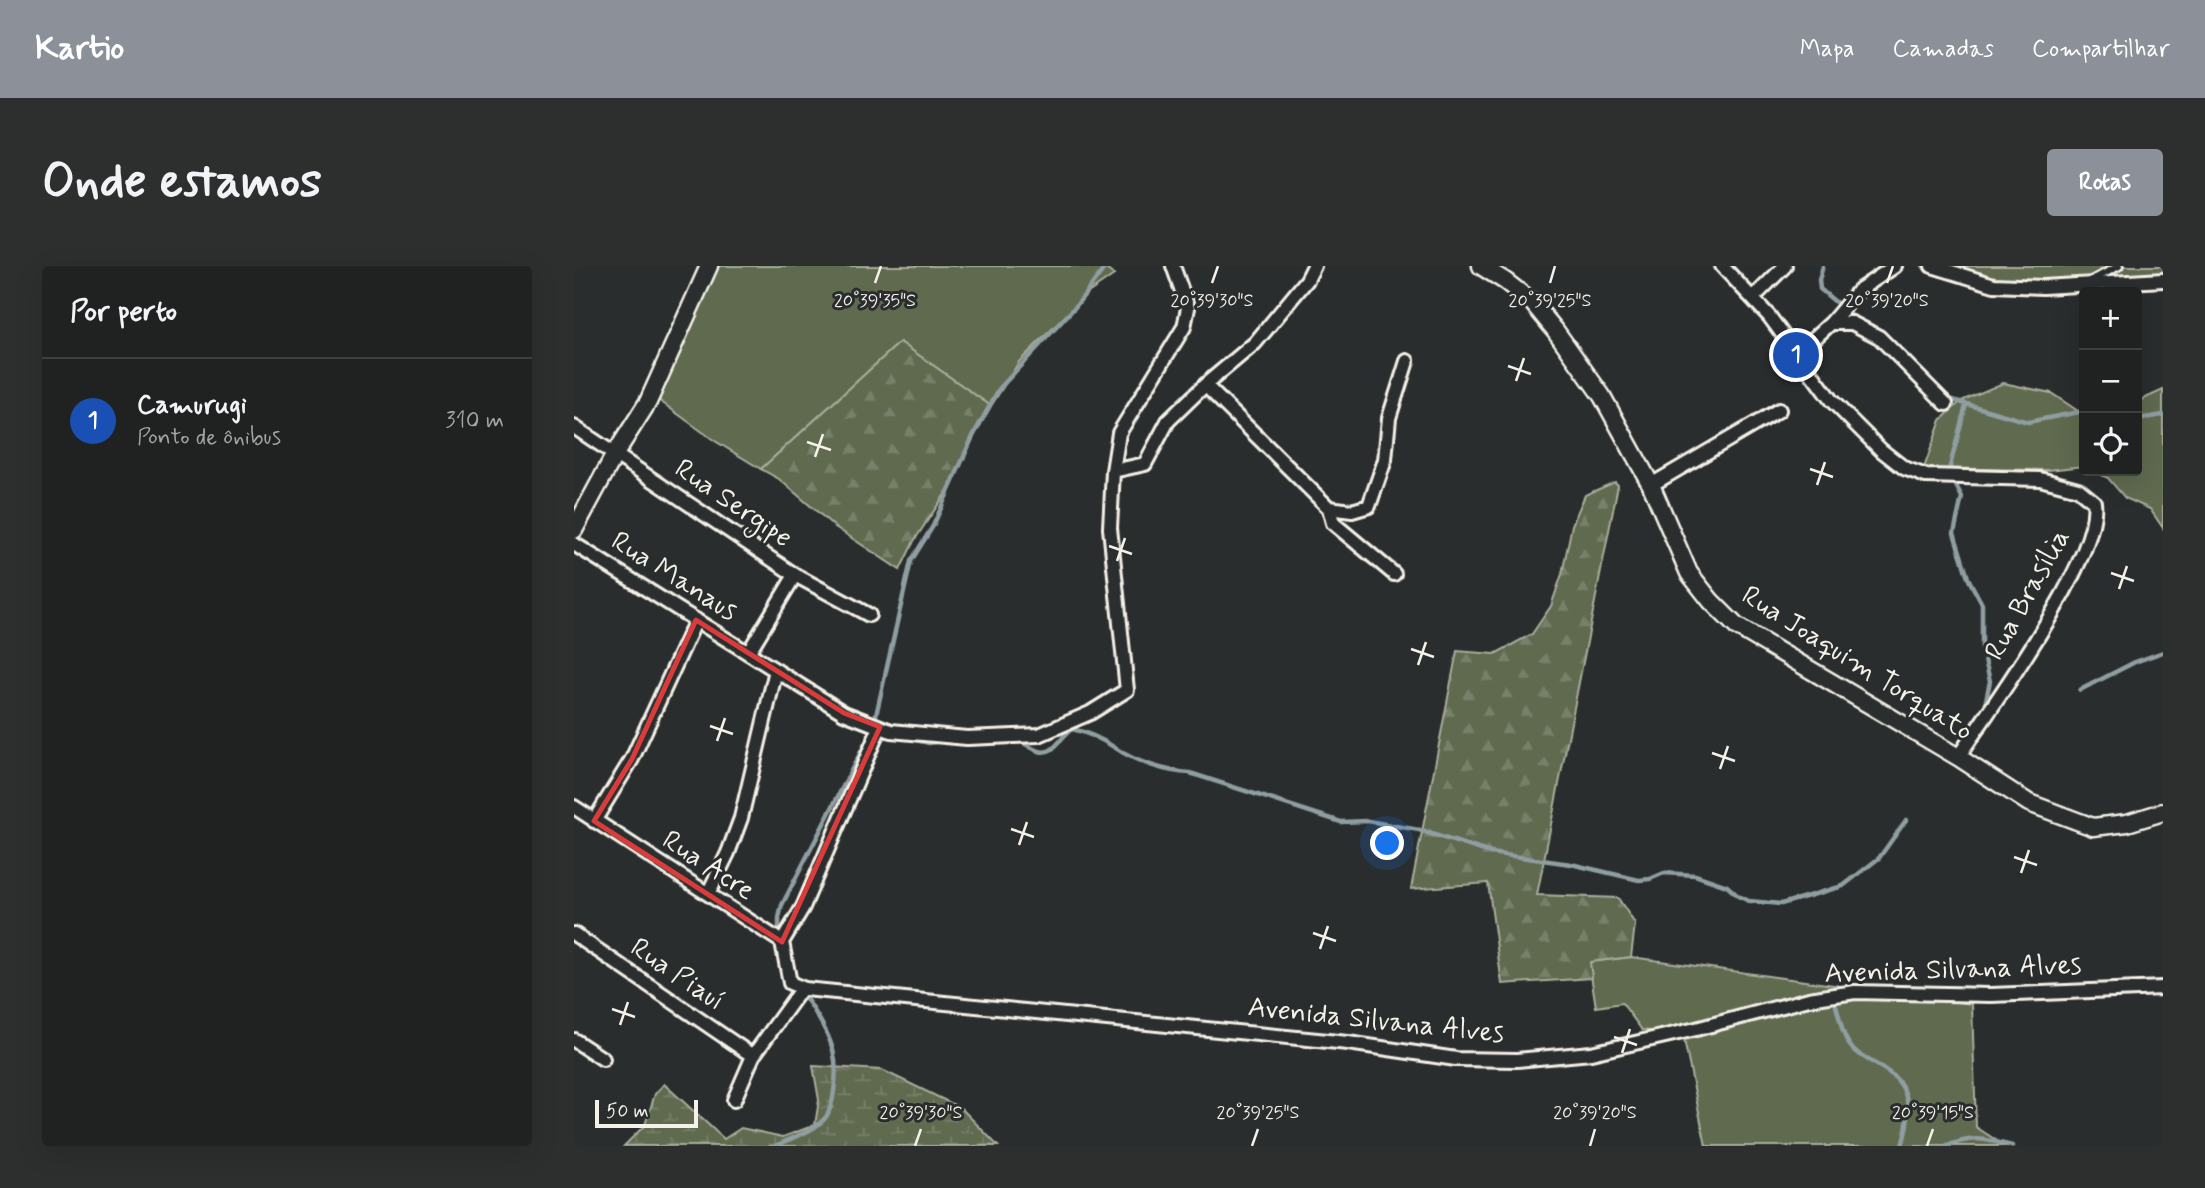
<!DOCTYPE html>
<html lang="pt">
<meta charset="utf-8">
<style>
body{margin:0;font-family:Mynerve,sans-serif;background:#2d2f2f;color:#f1f3f6}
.controls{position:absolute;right:21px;top:21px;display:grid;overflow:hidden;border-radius:7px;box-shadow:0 7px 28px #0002}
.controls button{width:63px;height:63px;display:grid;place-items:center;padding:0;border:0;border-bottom:2px solid #3d3f40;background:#202222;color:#f1f3f6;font:35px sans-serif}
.scale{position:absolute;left:21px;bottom:18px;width:103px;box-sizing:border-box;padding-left:7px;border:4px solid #f4f1e8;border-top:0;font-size:19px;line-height:24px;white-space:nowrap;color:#f4f1e8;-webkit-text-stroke:5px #2a2d2e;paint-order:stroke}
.you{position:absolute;left:814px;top:578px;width:24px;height:24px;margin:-18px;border:5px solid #fff;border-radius:50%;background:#1a73e8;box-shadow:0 0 0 10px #1a73e833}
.badge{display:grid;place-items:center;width:46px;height:46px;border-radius:50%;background:#8c9099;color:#fff;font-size:23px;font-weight:700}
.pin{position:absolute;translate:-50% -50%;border:4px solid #fff;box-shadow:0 2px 7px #0006}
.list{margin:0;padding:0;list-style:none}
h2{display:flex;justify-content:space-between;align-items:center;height:91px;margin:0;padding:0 28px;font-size:30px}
h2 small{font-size:23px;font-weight:400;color:#a2a4a5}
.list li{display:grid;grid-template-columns:46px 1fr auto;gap:21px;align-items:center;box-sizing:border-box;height:126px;padding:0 28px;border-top:2px solid #3d3f40}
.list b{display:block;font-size:26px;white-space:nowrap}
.list p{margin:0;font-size:23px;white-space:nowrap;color:#a2a4a5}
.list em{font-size:23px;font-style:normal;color:#a2a4a5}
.icon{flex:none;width:38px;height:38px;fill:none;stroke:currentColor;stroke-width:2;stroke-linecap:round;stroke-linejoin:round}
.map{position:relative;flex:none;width:1589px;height:880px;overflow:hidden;border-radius:7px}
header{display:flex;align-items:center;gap:42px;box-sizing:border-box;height:98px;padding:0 35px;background:#8c9099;color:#fff}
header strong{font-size:33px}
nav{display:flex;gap:38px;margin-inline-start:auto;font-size:24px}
.intro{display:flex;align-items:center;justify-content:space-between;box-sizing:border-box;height:168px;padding:0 42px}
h1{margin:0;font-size:49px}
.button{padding:18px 32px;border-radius:7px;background:#8c9099;color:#fff;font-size:24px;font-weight:700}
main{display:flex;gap:42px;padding:0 42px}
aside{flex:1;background:#202222;border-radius:7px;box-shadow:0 7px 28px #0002}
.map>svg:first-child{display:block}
.green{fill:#5f6a50;stroke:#aaae9c;stroke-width:2}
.forest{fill:url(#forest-firs);stroke:#aaae9c;stroke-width:2}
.wetland{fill:url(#wetland-marsh);stroke:#aaae9c;stroke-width:2}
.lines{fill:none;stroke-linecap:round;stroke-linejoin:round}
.stream{stroke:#8f9ea1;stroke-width:4.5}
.service-casing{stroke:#f4f1e8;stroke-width:11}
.minor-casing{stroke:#f4f1e8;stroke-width:18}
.tertiary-casing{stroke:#f4f1e8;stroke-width:21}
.service{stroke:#2a2d2e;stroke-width:6}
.minor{stroke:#2a2d2e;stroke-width:12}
.tertiary{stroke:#2a2d2e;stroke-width:16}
.marked{fill:none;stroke:#d93c3b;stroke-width:5;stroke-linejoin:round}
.ticks{fill:none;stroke:#f4f1e8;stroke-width:2.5}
.labels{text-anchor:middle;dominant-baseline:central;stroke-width:6;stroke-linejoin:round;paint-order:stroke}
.street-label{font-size:28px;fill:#f4f1e8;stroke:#2a2d2e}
.ticks-label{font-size:18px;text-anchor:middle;fill:#f4f1e8;stroke:#2a2d2e;stroke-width:6;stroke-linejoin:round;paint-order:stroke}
</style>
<header>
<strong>Kartio</strong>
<nav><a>Mapa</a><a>Camadas</a><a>Compartilhar</a></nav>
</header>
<div class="intro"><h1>Onde estamos</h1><a class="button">Rotas</a></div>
<main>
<aside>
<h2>Por perto<small></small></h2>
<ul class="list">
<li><span class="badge" style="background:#1a4fb4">1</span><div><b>Camurugi</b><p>Ponto de ônibus</p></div><em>310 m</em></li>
</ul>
</aside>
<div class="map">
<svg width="1589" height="880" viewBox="0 0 1589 880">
<defs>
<pattern id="forest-firs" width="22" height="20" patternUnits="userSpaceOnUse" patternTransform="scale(1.75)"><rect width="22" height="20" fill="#5f6a50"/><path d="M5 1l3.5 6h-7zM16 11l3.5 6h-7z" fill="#778069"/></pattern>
<pattern id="wetland-marsh" width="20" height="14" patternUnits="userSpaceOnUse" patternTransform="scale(1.75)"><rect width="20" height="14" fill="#5f6a50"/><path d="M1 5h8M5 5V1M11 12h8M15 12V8" fill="none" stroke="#778069"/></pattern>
</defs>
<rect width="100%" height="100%" fill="#2a2d2e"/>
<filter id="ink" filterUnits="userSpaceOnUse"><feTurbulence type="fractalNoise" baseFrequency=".0143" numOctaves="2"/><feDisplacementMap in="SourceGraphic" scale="14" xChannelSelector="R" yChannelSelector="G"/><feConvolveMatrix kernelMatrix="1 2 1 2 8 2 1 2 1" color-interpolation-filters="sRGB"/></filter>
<g filter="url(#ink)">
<path class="green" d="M128,0H528L540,9L514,27L445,96L417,140L326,76L187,203L141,175L72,125Z
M1348,0H1589V10L1452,17L1415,11L1396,14L1367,11L1352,6Z
M1429,117L1477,127L1510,149V200L1474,204L1350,202L1367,154L1387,135Z
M1589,124V262L1576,243L1551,232L1534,212L1519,205H1563V136Z
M1057,691L1398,738L1402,861L1431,880H1132L1109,769L1068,764L1048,737L1022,741L1015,696Z"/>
<path class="forest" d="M326,76L417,140L394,182L381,213L340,275L326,304L261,261L205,213L187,203Z
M1041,216L1044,219L963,629L1044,632L1061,658L1057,691L1016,696L1018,712L928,718L914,617L837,623L883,385L921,388L958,368L977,340L988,308L998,259L1011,229Z"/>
<path class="wetland" d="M239,800L308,804L387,842L424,880H50L71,859L81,828L90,818L150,873L167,862L209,871L241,859L245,834Z"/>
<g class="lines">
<path class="stream" d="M1249,0L1245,14L1246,23L1284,55
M1372,132L1454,156L1510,145
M1392,139L1376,200L1377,210L1388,231L1380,267L1394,312L1408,338V381L1416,415L1412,434
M1563,153L1589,149
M1506,424L1561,396L1589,386
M300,458L337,295L359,260L400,168L425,123L502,40L532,0
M333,472L355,477L369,475
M444,474C451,477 457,483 465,485C481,490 486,470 498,463C516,467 528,473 543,483C562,496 593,506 616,507L767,556L794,555L845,564L917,587L997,598L1065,614L1076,613L1090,607L1121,609L1153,620L1164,630L1175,635L1207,638L1269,620L1305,592L1332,554
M205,670V652L208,639L297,466
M1262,740C1266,753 1268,770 1277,781C1288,793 1305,798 1318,809C1340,827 1335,856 1328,880
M201,880C216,873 241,865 252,851C257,843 259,834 260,825C265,794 259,775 242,748C237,740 234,733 225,728
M1373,880C1399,869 1412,873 1438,880"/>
<g class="service-casing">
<path id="service" d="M1516,15L1545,0"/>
</g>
<g class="minor-casing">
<path id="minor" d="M1148,0L1195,50L1257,134L1307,184L1330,202L1352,210L1466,213L1504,223L1520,236C1528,291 1417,441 1384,491
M1358,0L1420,19L1469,21L1589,14
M1179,32L1211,0
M1257,57H1278L1305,71L1372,138
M1222,89L1257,57L1285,24L1321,0
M631,119L755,242L759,257L820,308
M0,161L221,309L295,349
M539,205L571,198L594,155L631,119L681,77L733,14L740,0
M1077,219L1205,144
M755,242L778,245L795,240L811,194L815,152L833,95
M0,278L270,447L317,465L393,472L465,469L516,447L553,424L536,262L539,205L545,167L610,61L614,42L599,0
M174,387L221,309
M0,541L208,676L216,717L231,723L774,777L882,793L943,794L1017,787L1122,763L1235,733L1281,726L1417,729L1589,722
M20,555L58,493L122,354
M134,628L154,587L167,552L202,404
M0,668L179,790
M208,676L229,641L306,461
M0,774L29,793
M160,834L179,790L228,722"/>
</g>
<g class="tertiary-casing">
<path id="tertiary" d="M907,0L931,15L958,36L981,64L1028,130L1077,219L1115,307L1137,335L1162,360L1384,491L1455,537L1519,561L1553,557L1589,546
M0,264L41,188L74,136L135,0"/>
</g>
<use href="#service" class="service"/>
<use href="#minor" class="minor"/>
<use href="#tertiary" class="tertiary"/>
</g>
</g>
<path class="marked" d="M122,354L270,447L306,461L208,676L20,555L58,493Z"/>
<path class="ticks" d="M301,17L307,0M638,17L644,0M976,17L981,0M1313,17L1319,0M934,100L957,108M942,115L950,92M233,176L257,184M241,191L249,168M1236,203L1259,211M1243,219L1251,196M535,280L558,288M543,295L551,272M1537,307L1560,315M1545,323L1553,300M837,383L860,391M844,399L852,376M136,460L159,468M143,475L151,452M1138,487L1161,495M1146,503L1154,480M437,563L460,571M445,579L453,556M1440,591L1463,599M1447,607L1455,584M739,667L762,675M746,683L754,660M38,743L61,751M46,759L54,736M1040,771L1063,779M1048,787L1056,763M341,880L347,863M678,880L684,863M1016,880L1021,863M1353,880L1359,863"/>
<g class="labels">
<g class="street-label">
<text transform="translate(159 238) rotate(34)">Rua Sergipe</text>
<text transform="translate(100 311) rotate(32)">Rua Manaus</text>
<text transform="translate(1454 329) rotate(-61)">Rua Brasília</text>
<text transform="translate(1283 398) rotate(32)">Rua Joaquim Torquato</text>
<text transform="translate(134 600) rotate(33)">Rua Acre</text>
<text transform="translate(1379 704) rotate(-2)">Avenida Silvana Alves</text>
<text transform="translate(103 709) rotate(34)">Rua Piauí</text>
<text transform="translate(802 755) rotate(6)">Avenida Silvana Alves</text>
</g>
</g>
<g class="ticks-label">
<text x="301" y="40">20°39'35"S</text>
<text x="638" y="40">20°39'30"S</text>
<text x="976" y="40">20°39'25"S</text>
<text x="1313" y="40">20°39'20"S</text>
<text x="347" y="852">20°39'30"S</text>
<text x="684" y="852">20°39'25"S</text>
<text x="1021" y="852">20°39'20"S</text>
<text x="1359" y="852">20°39'15"S</text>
</g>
</svg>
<div class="controls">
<button>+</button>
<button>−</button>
<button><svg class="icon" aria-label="locate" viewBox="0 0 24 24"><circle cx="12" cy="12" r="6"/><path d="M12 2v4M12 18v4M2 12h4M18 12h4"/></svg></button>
</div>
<div class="scale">50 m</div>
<div class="you"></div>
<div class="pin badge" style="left:1222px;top:89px;background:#1a4fb4">1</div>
</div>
</main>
